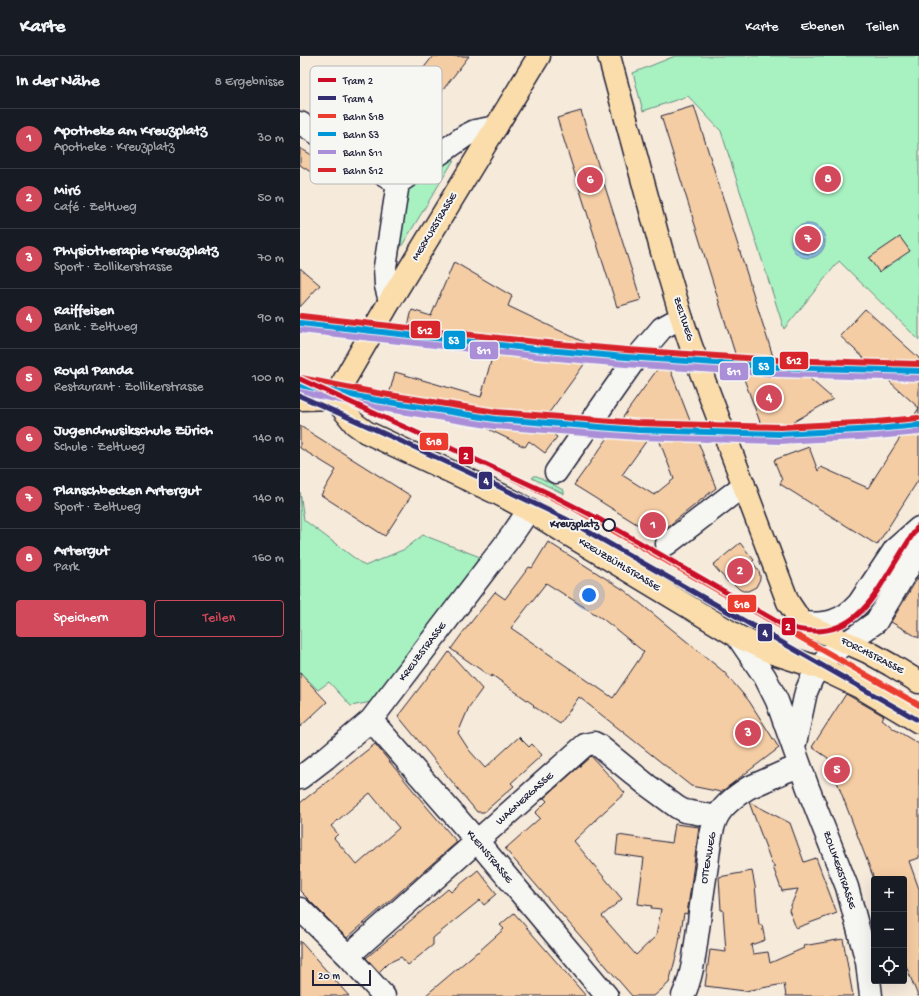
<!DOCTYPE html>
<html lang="de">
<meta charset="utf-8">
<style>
body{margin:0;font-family:"Gochi Hand",sans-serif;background:#20242c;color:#f1f3f6}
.controls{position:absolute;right:12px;bottom:12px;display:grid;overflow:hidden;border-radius:4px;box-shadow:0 4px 16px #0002}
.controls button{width:36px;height:36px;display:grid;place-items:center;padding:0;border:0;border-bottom:1px solid #363941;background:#171b24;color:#f1f3f6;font:20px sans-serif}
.scale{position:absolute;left:12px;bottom:10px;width:59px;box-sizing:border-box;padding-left:4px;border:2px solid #22223b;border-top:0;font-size:11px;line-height:14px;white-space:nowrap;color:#22223b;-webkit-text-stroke:3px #f6f6f2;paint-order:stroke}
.you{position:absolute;left:289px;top:539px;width:14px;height:14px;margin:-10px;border:3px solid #fff;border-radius:50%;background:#1a73e8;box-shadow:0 0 0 6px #1a73e833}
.badge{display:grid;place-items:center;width:26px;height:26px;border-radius:50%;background:#d1495b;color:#fff;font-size:13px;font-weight:700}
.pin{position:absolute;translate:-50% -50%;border:2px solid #fff;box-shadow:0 1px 4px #0006}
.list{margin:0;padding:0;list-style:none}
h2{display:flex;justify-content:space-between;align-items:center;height:52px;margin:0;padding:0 16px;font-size:17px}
h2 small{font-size:13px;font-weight:400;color:#9ea1a6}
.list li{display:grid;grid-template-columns:26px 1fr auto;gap:12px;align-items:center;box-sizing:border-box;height:60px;padding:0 16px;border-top:1px solid #363941}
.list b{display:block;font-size:15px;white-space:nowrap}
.list p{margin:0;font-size:13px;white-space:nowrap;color:#9ea1a6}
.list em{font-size:13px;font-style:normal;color:#9ea1a6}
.actions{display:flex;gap:8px;padding:12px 16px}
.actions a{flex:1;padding:9px 0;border:1px solid #d1495b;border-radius:4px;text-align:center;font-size:14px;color:#d1495b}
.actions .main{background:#d1495b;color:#fff}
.icon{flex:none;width:22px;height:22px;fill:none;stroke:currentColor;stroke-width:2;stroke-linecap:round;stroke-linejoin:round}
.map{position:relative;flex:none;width:619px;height:940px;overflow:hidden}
header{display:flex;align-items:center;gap:24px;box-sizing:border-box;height:56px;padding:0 20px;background:#171b24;border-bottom:1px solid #363941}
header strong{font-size:19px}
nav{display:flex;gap:22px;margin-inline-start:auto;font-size:14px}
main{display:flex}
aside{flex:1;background:#171b24}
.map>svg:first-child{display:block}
.green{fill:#a8f2c1;stroke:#658a7e}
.water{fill:#93c9f1;stroke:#6686a8}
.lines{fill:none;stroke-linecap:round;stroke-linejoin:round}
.shore{stroke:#4f6584;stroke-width:1}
.building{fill:#f5cda4;stroke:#22223b;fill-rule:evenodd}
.minor-casing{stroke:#22223b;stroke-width:25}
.major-casing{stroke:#22223b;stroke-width:25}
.minor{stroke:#f6f6f2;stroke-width:22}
.major{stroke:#faddab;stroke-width:22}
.rail-1-casing{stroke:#f6f6f2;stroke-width:9}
.rail-2-casing{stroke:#f6f6f2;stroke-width:9}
.rail-3-casing{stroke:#f6f6f2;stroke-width:9}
.rail-4-casing{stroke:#f6f6f2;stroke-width:9}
.rail-1{stroke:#eb3c2e;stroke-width:6}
.rail-2{stroke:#0097d8;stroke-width:6}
.rail-3{stroke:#aa8fd8;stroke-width:6}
.rail-4{stroke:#d8242b;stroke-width:6}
.tram-1-casing{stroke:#f6f6f2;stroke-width:8}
.tram-2-casing{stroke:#f6f6f2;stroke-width:8}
.tram-1{stroke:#cb0a25;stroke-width:5}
.tram-2{stroke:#322e71;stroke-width:5}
.stop-dot{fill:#f6f6f2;stroke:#22223b;stroke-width:2}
.labels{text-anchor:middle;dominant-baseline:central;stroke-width:4;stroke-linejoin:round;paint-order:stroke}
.street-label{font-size:11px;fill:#22223b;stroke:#f6f6f2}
.stop-label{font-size:11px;font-weight:bold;fill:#22223b;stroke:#f6f6f2;text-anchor:end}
.key{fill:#f6f6f2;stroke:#b6b6bb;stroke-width:1}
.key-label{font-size:11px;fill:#22223b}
.line-badge{stroke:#f6f6f2;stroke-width:1.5}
.badge-label{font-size:11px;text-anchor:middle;font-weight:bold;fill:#fff}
</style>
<header>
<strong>Karte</strong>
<nav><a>Karte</a><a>Ebenen</a><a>Teilen</a></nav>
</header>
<main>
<aside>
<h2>In der Nähe<small>8 Ergebnisse</small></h2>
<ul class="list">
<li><span class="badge">1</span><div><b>Apotheke am Kreuzplatz</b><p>Apotheke · Kreuzplatz</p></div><em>30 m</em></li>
<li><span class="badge">2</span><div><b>Miró</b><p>Café · Zeltweg</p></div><em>50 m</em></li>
<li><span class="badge">3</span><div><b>Physiotherapie Kreuzplatz</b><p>Sport · Zollikerstrasse</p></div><em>70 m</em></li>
<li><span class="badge">4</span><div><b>Raiffeisen</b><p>Bank · Zeltweg</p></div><em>90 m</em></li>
<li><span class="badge">5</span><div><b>Royal Panda</b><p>Restaurant · Zollikerstrasse</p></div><em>100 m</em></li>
<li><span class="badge">6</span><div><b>Jugendmusikschule Zürich</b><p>Schule · Zeltweg</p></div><em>140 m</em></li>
<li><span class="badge">7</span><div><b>Planschbecken Artergut</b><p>Sport · Zeltweg</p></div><em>140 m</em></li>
<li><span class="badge">8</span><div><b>Artergut</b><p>Park</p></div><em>160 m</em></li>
</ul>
<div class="actions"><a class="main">Speichern</a><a>Teilen</a></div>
</aside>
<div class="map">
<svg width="619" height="940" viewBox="0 0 619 940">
<rect width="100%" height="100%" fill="#f6eadb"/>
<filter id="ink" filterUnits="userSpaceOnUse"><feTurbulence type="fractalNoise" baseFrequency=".025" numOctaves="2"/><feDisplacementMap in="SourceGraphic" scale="8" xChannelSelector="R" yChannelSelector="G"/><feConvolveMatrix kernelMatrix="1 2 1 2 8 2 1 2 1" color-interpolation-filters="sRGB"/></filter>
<g filter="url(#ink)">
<path class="green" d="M375,0H619V284L539,205L484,273L421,75L388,40L343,55L333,17Z
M158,97L98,196L107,137L111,131Z
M234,420H237L263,434L264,435V438L232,422Z
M0,436L4,464L65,510L105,493L123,479L180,501L71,646L51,650L29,626L18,634L0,616Z"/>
<path class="water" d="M491 185a17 17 0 1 1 34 0a17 17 0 1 1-34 0Z"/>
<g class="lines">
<path class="shore" d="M495 185a13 13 0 1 1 26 0a13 13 0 1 1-26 0Z
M500 185a8 8 0 1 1 16 0a8 8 0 1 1-16 0Z"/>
</g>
<path class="building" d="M133,0H169L122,61L74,67L45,45L64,21L86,38L95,25L108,32Z
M394,50L476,310L497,304L501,315L533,343L466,382L438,307L361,60Z
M281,55L341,244L317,251L257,62Z
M0,92L25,107L17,120L0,109Z
M600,181L610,195L579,216L569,202Z
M154,206L212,240L208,250L296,292L240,369L257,381L245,397L229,385L225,391L186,372L189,369L166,354L164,357L90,335L95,316L181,341L194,294L127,275L126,279L107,274L112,254L131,260Z
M0,212L20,229L0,251Z
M565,253L619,302V423L577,489L480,428L482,424L474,404L509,391L518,415L521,411L568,432L619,352L580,317L581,315L579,316L540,280Z
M359,311L370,313L416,432L356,480L274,429ZM355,373L374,423L354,439L322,419Z
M0,370L111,440L85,480L21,439L36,414L0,392Z
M248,486L324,534L424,616L449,645L479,692L421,736L391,730L279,641L260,668L233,650L234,649L192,619L191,621L151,593L164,575L195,536L205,543L229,511L232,512ZM246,527L303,563L344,596L313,642L211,572Z
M440,487L454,504L452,506L459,515L460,519V523L456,531L448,535H443L439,533L430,524L428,526L413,509Z
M619,520V582L591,566Z
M149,596L182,633L169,651L158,677L169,694L185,712L219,681L229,691L232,688L242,699L211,727L214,730L184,756H177L98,660L134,613L136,614Z
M0,617L27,646L0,671Z
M546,638L584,660L582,663L594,673L619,688V802L609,805L619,833V940H618L604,905V823H574L528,702L512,691Z
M75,688L126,750L157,786L47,882L0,835V747ZM70,737L99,772L57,809L34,782L38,778L31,770Z
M291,700L325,737L296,763V764L274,785L322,843L302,860L336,899L356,880L361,853L351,852L352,850L338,848L344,802L316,798L318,779L372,787L375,768L399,771L387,858L384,857L378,893L369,927L354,940H332L205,793L240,762L235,757L247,745L244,742Z
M449,746L490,767L504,806L516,802L537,857L496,872L489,854L498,833L482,835L473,811H476L472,808Z
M178,814L197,838L184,849L180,844L133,882V889L108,909L101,901L88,907L79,916L66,902L148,833L151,836Z
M452,815L455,830L459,869H462L465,884L451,889L453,898L468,896L470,907L504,892L503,890L543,883L553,940H486L484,928L445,935L405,930L410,894L426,896L423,854H421L419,821Z
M214,857L286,940H125L177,896H178L204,873L200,869Z
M0,885L49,940H0Z"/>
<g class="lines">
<g class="minor-casing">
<path id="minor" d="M0,67L98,127
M90,245L86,230L85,211L98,127L165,80L175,75L196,71
M256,416L333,306L362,272L371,267L382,263
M367,488L444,429
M502,567C526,569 542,566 559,547L595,493L619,472
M437,580L465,621L477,645L508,732L547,831L567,906L571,940
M71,664L177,785L307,940
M494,692L506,636L512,622L529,599L576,566L613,504L619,485
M0,722L26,702L71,664L212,479L229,454
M0,853L48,900L84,940
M48,900L285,689L294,687L298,689L347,729L377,751L384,755L391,756L417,761
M383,940C394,917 395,891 399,866C401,847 404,828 407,809C409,793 410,775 417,761C423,749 437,739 448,732L484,716L500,710"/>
</g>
<g class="major-casing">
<path id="major" d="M309,0L362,196L382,263L391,290L488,546L502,567L568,596L591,609L619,626
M34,342L55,368L66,376L201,439L229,454L261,474L437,580L473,597L520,612L560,631L619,666
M34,342L49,316L90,245L239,0
M0,343L34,342"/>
</g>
<use href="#minor" class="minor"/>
<use href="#major" class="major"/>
<g class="rail-1-casing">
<path id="rail-1" d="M3,326C93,366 183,407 272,451L619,649"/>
</g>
<g class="rail-2-casing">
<path id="rail-2" d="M0,267L235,293L326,301L478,311L619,315
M0,329L76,344L195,363L338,374L480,378L577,373L619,369"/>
</g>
<g class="rail-3-casing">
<path id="rail-3" d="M0,274L234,300L325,308L478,318L619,322
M0,336L75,351L194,370L337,381L480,385L577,380L619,376"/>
</g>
<g class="rail-4-casing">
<path id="rail-4" d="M1,260L236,286L327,294L478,304L619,308
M1,322L77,337L196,356L338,367L480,371L576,366L618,362"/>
</g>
<use href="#rail-1" class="rail-1"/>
<use href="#rail-2" class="rail-2"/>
<use href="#rail-3" class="rail-3"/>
<use href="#rail-4" class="rail-4"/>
<g class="tram-1-casing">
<path id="tram-1" d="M0,323L246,436L297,462L481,568C515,581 543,577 567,549C575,540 581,529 588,518C598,502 608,485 619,469"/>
</g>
<g class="tram-2-casing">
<path id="tram-2" d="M0,340C89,379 178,420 266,463L616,663"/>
</g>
<use href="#tram-1" class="tram-1"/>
<use href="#tram-2" class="tram-2"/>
</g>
</g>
<circle class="stop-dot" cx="309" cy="469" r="6"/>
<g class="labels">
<g class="street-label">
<text transform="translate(135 171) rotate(-59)">MERKURSTRASSE</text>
<text transform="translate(383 263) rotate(72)">ZELTWEG</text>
<text transform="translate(319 509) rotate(31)">KREUZBÜHLSTRASSE</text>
<text transform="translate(123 596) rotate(-53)">KREUZSTRASSE</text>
<text transform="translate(572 600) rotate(27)">FORCHSTRASSE</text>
<text transform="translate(225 743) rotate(-42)">WAGNERGASSE</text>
<text transform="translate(189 801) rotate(50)">KLEINSTRASSE</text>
<text transform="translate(409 802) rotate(-80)">OTTENWEG</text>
<text transform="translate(539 814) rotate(71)">ZOLLIKERSTRASSE</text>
</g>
<g class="stop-label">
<text x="299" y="469">Kreuzplatz</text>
</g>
</g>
<rect x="10" y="10" width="132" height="118" rx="6" class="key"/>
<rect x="18" y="22" width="18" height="4" fill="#cb0a25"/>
<rect x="18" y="40" width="18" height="4" fill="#322e71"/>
<rect x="18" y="58" width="18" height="4" fill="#eb3c2e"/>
<rect x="18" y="76" width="18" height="4" fill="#0097d8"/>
<rect x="18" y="94" width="18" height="4" fill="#aa8fd8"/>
<rect x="18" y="112" width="18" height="4" fill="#d8242b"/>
<g class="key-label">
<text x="43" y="28">Tram 2</text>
<text x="43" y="46">Tram 4</text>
<text x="43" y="64">Bahn S18</text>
<text x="43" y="82">Bahn S3</text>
<text x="43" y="100">Bahn S11</text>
<text x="43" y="118">Bahn S12</text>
</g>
<g class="line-badge">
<rect x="110" y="264" width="31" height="19" rx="4" fill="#d8242b"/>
<rect x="143" y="274" width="23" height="20" rx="4" fill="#0097d8"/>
<rect x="169" y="285" width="30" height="19" rx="4" fill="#aa8fd8"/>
<rect x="479" y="295" width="30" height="19" rx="4" fill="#d8242b"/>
<rect x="452" y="300" width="23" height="20" rx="4" fill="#0097d8"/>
<rect x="419" y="306" width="30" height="19" rx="4" fill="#aa8fd8"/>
<rect x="119" y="376" width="30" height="19" rx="4" fill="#eb3c2e"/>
<rect x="158" y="390" width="16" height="19" rx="4" fill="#cb0a25"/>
<rect x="178" y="415" width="15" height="19" rx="4" fill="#322e71"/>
<rect x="427" y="538" width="30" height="19" rx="4" fill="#eb3c2e"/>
<rect x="481" y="561" width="15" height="19" rx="4" fill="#cb0a25"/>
<rect x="457" y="567" width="16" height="19" rx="4" fill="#322e71"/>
</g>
<g class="badge-label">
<text x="125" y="278">S12</text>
<text x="154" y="288">S3</text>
<text x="184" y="298">S11</text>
<text x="494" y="308">S12</text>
<text x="464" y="314">S3</text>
<text x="434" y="319">S11</text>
<text x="134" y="389">S18</text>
<text x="166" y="403">2</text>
<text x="186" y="428">4</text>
<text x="442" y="552">S18</text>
<text x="488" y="574">2</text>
<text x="465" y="580">4</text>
</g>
</svg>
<div class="controls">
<button>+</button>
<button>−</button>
<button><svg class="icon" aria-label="locate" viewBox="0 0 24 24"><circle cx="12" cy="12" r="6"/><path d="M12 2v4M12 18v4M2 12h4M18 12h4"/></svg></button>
</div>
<div class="scale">20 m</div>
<div class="you"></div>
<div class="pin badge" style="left:353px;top:469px">1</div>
<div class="pin badge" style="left:440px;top:515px">2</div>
<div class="pin badge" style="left:448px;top:677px">3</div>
<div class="pin badge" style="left:469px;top:342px">4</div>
<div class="pin badge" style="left:537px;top:714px">5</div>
<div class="pin badge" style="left:290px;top:124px">6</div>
<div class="pin badge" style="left:508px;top:183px">7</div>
<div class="pin badge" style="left:528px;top:123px">8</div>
</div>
</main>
